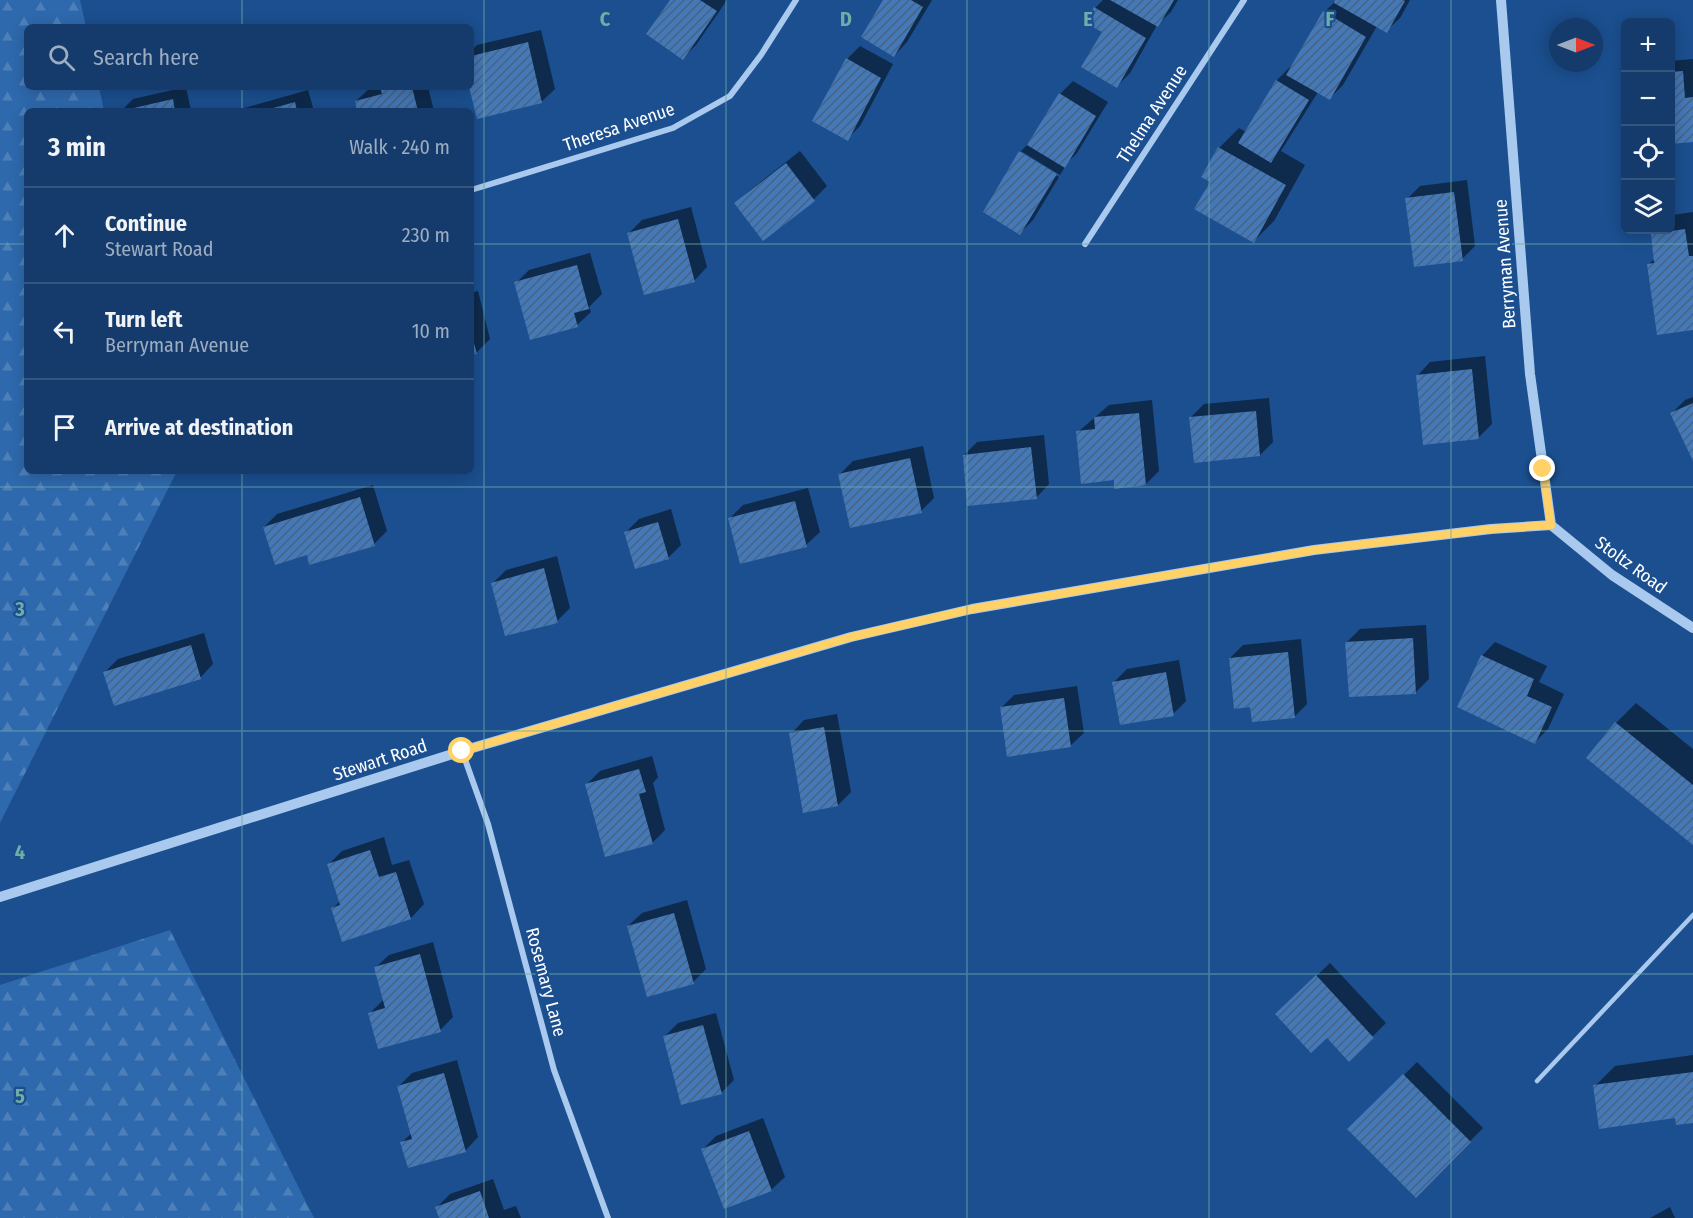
<!DOCTYPE html>
<meta charset="utf-8">
<style>
body{margin:0;font-family:"Fira Sans Condensed",sans-serif;background:#1d4271;color:#f1f3f6}
.controls{position:absolute;right:18px;top:18px;display:grid;overflow:hidden;border-radius:9px;box-shadow:0 3px 15px #0003}
.controls button{width:54px;height:54px;display:grid;place-items:center;padding:0;border:0;border-bottom:2px solid #33557e;background:#143b6b;color:#f1f3f6;font:30px sans-serif}
.compass{position:absolute;left:1549px;top:18px;width:54px;height:54px;border-radius:50%;background:#143b6b;box-shadow:0 3px 15px #0003;rotate:90deg}
.stop{position:absolute;width:18px;height:18px;margin:-14px;border:4px solid #ffd166;border-radius:50%;background:#fff}
.stop.end{background:#ffd166;border-color:#fff;box-shadow:0 2px 6px #0008}
.list{margin:0;padding:0;list-style:none}
h2{display:flex;justify-content:space-between;align-items:center;height:78px;margin:0;padding:0 24px;font-size:26px}
h2 small{font-size:20px;font-weight:400;color:#9dadc1}
.list li{display:grid;grid-template-columns:39px 1fr auto;gap:18px;align-items:center;box-sizing:border-box;height:96px;padding:0 24px;border-top:2px solid #33557e}
.list b{display:block;font-size:22px;white-space:nowrap}
.list p{margin:0;font-size:20px;white-space:nowrap;color:#9dadc1}
.list em{font-size:20px;font-style:normal;color:#9dadc1}
.icon{flex:none;width:33px;height:33px;fill:none;stroke:currentColor;stroke-width:2;stroke-linecap:round;stroke-linejoin:round}
.map{position:relative;flex:none;width:1693px;height:1218px;overflow:hidden}
.search{position:absolute;background:#143b6b;box-shadow:0 3px 15px #0003;left:24px;top:24px;width:450px;height:66px;display:flex;align-items:center;gap:15px;box-sizing:border-box;padding:0 21px;border-radius:9px;color:#9dadc1;font-size:22px}
.panel{position:absolute;background:#143b6b;box-shadow:0 3px 15px #0003;left:24px;top:108px;width:450px;height:366px;border-radius:9px}
.map>svg:first-child{display:block}
.forest{fill:url(#forest-firs)}
.shadow{fill:#0007}
.building{fill:url(#building-hatch)}
.lines{fill:none;stroke-linecap:round;stroke-linejoin:round}
.service{stroke:#a9c9ee;stroke-width:4.5}
.minor{stroke:#a9c9ee;stroke-width:6}
.tertiary{stroke:#a9c9ee;stroke-width:10}
.route{stroke:#ffd166;stroke-width:8}
.grid{fill:none;stroke:#6fada8;stroke-width:1.5;stroke-opacity:0.55}
.labels{text-anchor:middle;dominant-baseline:central;stroke-width:4.5;stroke-linejoin:round;paint-order:stroke}
.street-label{font-size:18px;fill:#fff;stroke:#1b4f8f}
.grid-label{font-size:20px;text-anchor:middle;font-weight:bold;fill:#6fada8;stroke:#1b4f8f;stroke-width:4.5;stroke-linejoin:round;paint-order:stroke}
</style>
<div class="map">
<svg width="1693" height="1218" viewBox="0 0 1693 1218">
<defs>
<pattern id="forest-firs" width="22" height="20" patternUnits="userSpaceOnUse" patternTransform="scale(1.5)"><rect width="22" height="20" fill="#2e69ad"/><path d="M5 1l3.5 6h-7zM16 11l3.5 6h-7z" fill="#4d80b9"/></pattern>
<pattern id="building-hatch" width="6" height="6" patternUnits="userSpaceOnUse" patternTransform="scale(1.5)"><rect width="6" height="6" fill="#4478b7"/><path d="M-1 1l2-2M0 6l6-6M5 7l2-2" fill="none" stroke="#486282"/></pattern>
</defs>
<rect width="100%" height="100%" fill="#1b4f8f"/>
<path class="forest" d="M0,0H80L86,27H27V87H99L104,111H27V471H177L0,823Z
M170,930L314,1218H0V985Z"/>
<path class="shadow" d="M672,0H727L696,45L683,58Z
M885,0H932L907,42L894,56Z
M1103,0H1178L1171,12L1157,25L1130,73L1117,86L1104,32L1095,8Z
M1337,0H1410L1400,18L1386,31L1377,26L1343,85L1330,98L1318,92L1281,151L1305,165L1274,221L1254,241L1212,181L1203,176L1219,148L1239,128L1246,132L1277,80L1290,67L1292,68L1324,12Z
M541,30L555,89L541,102L471,87V51L477,45Z
M860,46L893,64L860,126L847,139V59Z
M1693,59V141L1670,143V61Z
M1073,81L1108,102L1077,153L1068,162L1060,175L1021,151V155L1059,177L1033,220L1020,233V152L1032,140L1060,94Z
M186,87L191,111H121L133,99Z
M374,87H428L434,111H359L356,101L370,88Z
M308,90L314,111H241L244,108Z
M800,151L827,186L814,199L763,239L736,204L749,191Z
M1467,180L1475,246L1462,259L1407,199L1420,186Z
M691,207L707,267L694,281L629,233L642,220Z
M1693,212V328L1649,264L1655,258L1652,235L1657,230H1670L1672,215Z
M590,253L602,294L589,307L591,312L577,325L516,283L529,270Z
M478,291L490,339L477,352L471,354V293Z
M1485,356L1492,424L1479,437L1417,376L1430,362Z
M1693,397V458L1672,413L1685,400Z
M1269,398L1273,442L1260,455L1191,417L1204,404Z
M1152,400L1159,471L1146,484L1115,479L1078,432L1109,405Z
M1044,435L1049,484L1036,498L964,455L977,442Z
M923,446L934,498L921,511L840,474L853,461Z
M373,485L387,531L374,544L308,553L264,527L277,514Z
M808,488L820,532L806,545L730,518L743,505Z
M671,509L681,545L668,558L626,532L639,519Z
M557,556L570,608L557,621L493,583L506,570Z
M1426,625L1429,679L1416,692L1347,642L1360,629Z
M204,633L213,664L200,678L105,672L118,659Z
M1301,639L1307,704L1294,717L1252,705L1230,658L1243,645Z
M1495,642L1547,666L1539,682L1564,694L1548,729L1535,742L1482,656Z
M1179,660L1186,701L1173,714L1114,682L1127,669Z
M1077,686L1084,733L1070,746L1001,708L1014,695Z
M1636,703L1693,749V843L1588,758L1616,723Z
M837,714L851,792L838,805L791,734L804,720Z
M652,756L658,777L653,783L665,830L652,843L587,784L600,771Z
M384,837L392,865L409,860L424,904L411,918L333,908L341,900L329,864L342,851Z
M687,900L706,969L693,982L628,926L642,913Z
M433,942L453,1017L440,1030L370,1013L384,999L375,968L389,955Z
M1330,963L1386,1023L1349,1060L1290,1001Z
M716,1013L734,1080L721,1093L664,1037L678,1023Z
M1693,1055V1121L1595,1086L1615,1066Z
M457,1060L478,1137L465,1151L402,1142L412,1133L399,1086L412,1073Z
M1417,1062L1483,1128L1416,1196L1350,1129Z
M763,1118L785,1177L771,1190L703,1149L716,1136Z
M493,1179L504,1210L516,1206L521,1218H441L437,1207L450,1194Z
M1670,1207L1675,1218H1650Z"/>
<path class="building" d="M670,0H700L717,11L683,60L646,34Z
M883,0H911L923,7L894,57L861,37Z
M1110,0H1174L1158,27Z
M1335,0H1403L1405,1L1387,33L1334,3Z
M1094,7L1146,38L1117,88L1081,67L1102,32L1085,23Z
M1323,11L1366,37L1330,100L1286,75Z
M528,42L542,103L477,119L469,87H471V56Z
M846,58L881,78L848,141L812,121Z
M1683,71L1685,98L1693,97V142L1670,144V72Z
M1276,80L1309,100L1271,163L1238,143Z
M380,87H412L418,111H357L355,101L382,94Z
M1059,93L1096,116L1065,168L1027,145Z
M173,99L175,111H125V110Z
M295,102L297,111H266V110Z
M1218,147L1286,185L1254,243L1194,209L1210,182L1201,177Z
M1019,151L1057,174L1020,235L983,212Z
M786,163L815,201L763,241L734,203Z
M1454,192L1463,261L1414,267L1405,198Z
M678,219L695,282L644,295L627,233Z
M1685,229L1689,256H1693V330L1657,335L1647,264L1654,263L1651,234Z
M577,265L589,309L574,313L578,327L530,340L514,282Z
M471,332L477,354L471,355Z
M1472,369L1479,439L1423,445L1416,375Z
M1693,403V461L1670,413Z
M1256,411L1260,456L1194,463L1189,417Z
M1139,413L1146,485L1114,489V480L1081,484L1076,431L1095,429L1094,417Z
M1031,447L1037,499L967,506L963,455Z
M910,458L922,513L850,528L838,474Z
M360,497L375,546L309,565L307,555L275,565L263,527Z
M795,501L807,547L740,564L728,518Z
M658,522L669,559L635,569L624,532Z
M544,568L558,623L505,636L491,583Z
M1413,638L1416,694L1349,697L1345,642Z
M191,645L201,679L114,706L103,672Z
M1288,652L1295,718L1252,722L1250,707L1234,709L1229,658Z
M1481,655L1534,679L1527,696L1552,707L1535,744L1457,707Z
M1166,672L1174,716L1120,725L1112,682Z
M1064,698L1071,747L1007,757L1000,707Z
M1615,722L1693,785V845L1586,758Z
M824,727L838,806L803,813L789,733Z
M639,769L646,792L639,794L653,844L605,857L585,784Z
M370,850L379,877L396,872L411,919L342,942L331,908L340,905L327,864Z
M674,913L694,984L647,997L627,926Z
M420,954L441,1032L378,1049L368,1013L385,1008L374,967Z
M1316,975L1374,1038L1349,1062L1327,1038L1311,1053L1275,1014Z
M703,1025L722,1094L681,1105L663,1036Z
M1693,1072V1123L1676,1125L1675,1118L1599,1129L1593,1085Z
M444,1073L466,1152L408,1168L400,1142L412,1139L397,1086Z
M1403,1074L1471,1142L1416,1198L1347,1129Z
M749,1131L772,1191L724,1209L701,1149Z
M480,1191L489,1218H439L435,1207Z"/>
<g class="lines">
<path class="service" d="M1537,1081L1693,915"/>
<path class="minor" d="M471,190L673,128L730,96L761,55L796,0
M1085,244L1244,0
M462,751L488,824L554,1070L608,1218"/>
<path class="tertiary" d="M1501,0L1530,374L1551,525
M1551,525L1612,575L1693,628
M0,897L462,751L851,637L972,609L1314,550L1491,529L1551,525"/>
</g>
<g class="lines">
<path class="route" d="M462,751L851,637L972,609L1314,550L1491,529L1551,525L1543,469"/>
</g>
<path class="grid" d="M242,0V27M484,0V1218M726,0V1218M967,0V1218M1209,0V1218M1451,0V1218M242,87V111M0,244H27M471,244H1693M242,471V1218M0,487H1693M0,731H1693M0,974H1693"/>
<g class="labels">
<g class="street-label">
<text transform="translate(1152 114) rotate(-57)">Thelma Avenue</text>
<text transform="translate(619 127) rotate(-19)">Theresa Avenue</text>
<text transform="translate(1505 264) rotate(-94)">Berryman Avenue</text>
<text transform="translate(1631 565) rotate(36)">Stoltz Road</text>
<text transform="translate(380 760) rotate(-18)">Stewart Road</text>
<text transform="translate(546 982) rotate(75)">Rosemary Lane</text>
</g>
</g>
<g class="grid-label">
<text x="605" y="26">C</text>
<text x="846" y="26">D</text>
<text x="1088" y="26">E</text>
<text x="1330" y="26">F</text>
<text x="20" y="616">3</text>
<text x="20" y="859">4</text>
<text x="20" y="1103">5</text>
</g>
</svg>
<div class="controls">
<button>+</button>
<button>−</button>
<button><svg class="icon" aria-label="locate" viewBox="0 0 24 24"><circle cx="12" cy="12" r="6"/><path d="M12 2v4M12 18v4M2 12h4M18 12h4"/></svg></button>
<button><svg class="icon" aria-label="layers" viewBox="0 0 24 24"><path d="M12 4l9 5-9 5-9-5zM3 14l9 5 9-5"/></svg></button>
</div>
<svg class="compass" viewBox="-18 -18 36 36"><path d="M0-13l5 13h-10z" fill="#e53935"/><path d="M0 13l5-13h-10z" fill="#9dadc1"/></svg>
<div class="stop" style="left:462px;top:751px"></div>
<div class="stop end" style="left:1543px;top:469px"></div>
<div class="search"><svg class="icon" aria-label="search" viewBox="0 0 24 24"><circle cx="10" cy="10" r="6"/><path d="M15 15l6 6"/></svg>Search here</div>
<section class="panel">
<h2>3 min<small>Walk · 240 m</small></h2>
<ul class="list">
<li><svg class="icon" aria-label="ahead" viewBox="0 0 24 24"><path d="M12 20V5M6 11l6-6 6 6"/></svg><div><b>Continue</b><p>Stewart Road</p></div><em>230 m</em></li>
<li><svg class="icon" aria-label="left" viewBox="0 0 24 24"><path d="M17 20v-9H6M10 6l-5 5 5 5"/></svg><div><b>Turn left</b><p>Berryman Avenue</p></div><em>10 m</em></li>
<li><svg class="icon" aria-label="arrive" viewBox="0 0 24 24"><path d="M6 21V4h12l-3 4 3 4H6"/></svg><div><b>Arrive at destination</b></div></li>
</ul>
</section>
</div>
